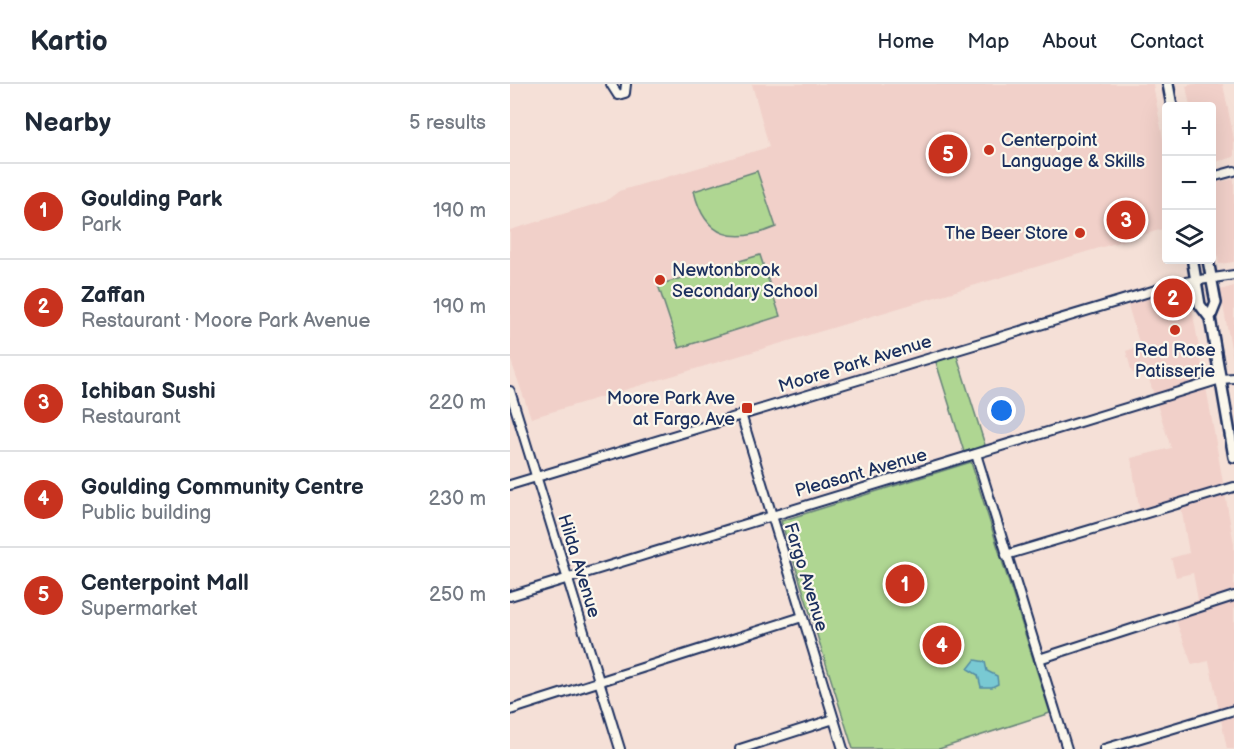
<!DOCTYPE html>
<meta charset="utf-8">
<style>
body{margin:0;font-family:"Balsamiq Sans",sans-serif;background:#f2f2f3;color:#1f2937}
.controls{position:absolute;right:18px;top:18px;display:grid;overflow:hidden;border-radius:6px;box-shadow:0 6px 24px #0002}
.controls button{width:54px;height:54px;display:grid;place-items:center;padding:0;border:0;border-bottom:2px solid #e0e1e3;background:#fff;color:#1f2937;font:30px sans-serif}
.you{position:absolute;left:492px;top:327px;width:21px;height:21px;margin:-15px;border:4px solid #fff;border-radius:50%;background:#1a73e8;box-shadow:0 0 0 9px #1a73e833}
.badge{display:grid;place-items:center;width:39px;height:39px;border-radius:50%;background:#c8321e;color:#fff;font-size:20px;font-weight:700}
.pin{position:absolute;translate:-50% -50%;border:3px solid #fff;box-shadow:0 2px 6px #0006}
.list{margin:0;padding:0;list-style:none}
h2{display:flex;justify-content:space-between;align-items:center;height:78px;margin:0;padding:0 24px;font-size:26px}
h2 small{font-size:20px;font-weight:400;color:#747a83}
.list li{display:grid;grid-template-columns:39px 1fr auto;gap:18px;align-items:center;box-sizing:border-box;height:96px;padding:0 24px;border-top:2px solid #e0e1e3}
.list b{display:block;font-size:22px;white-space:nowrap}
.list p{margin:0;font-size:20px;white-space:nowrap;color:#747a83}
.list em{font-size:20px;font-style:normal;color:#747a83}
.icon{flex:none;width:33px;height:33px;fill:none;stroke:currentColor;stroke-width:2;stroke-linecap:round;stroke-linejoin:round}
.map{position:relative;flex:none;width:724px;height:665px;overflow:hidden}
header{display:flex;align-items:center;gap:36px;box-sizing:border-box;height:84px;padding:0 30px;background:#fff;border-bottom:2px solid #e0e1e3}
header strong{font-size:28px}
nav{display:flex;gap:33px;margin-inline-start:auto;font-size:21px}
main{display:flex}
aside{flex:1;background:#fff}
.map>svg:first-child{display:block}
.built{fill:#f1d0c9}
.green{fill:#afd692;stroke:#658278;stroke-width:1.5}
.water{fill:#79c9d3;stroke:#538ba4;stroke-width:1.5}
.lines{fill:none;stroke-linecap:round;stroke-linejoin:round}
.minor-casing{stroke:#1b2f5e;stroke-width:12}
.major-casing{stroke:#1b2f5e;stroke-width:14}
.minor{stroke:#fbf7ec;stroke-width:8}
.major{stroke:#fbf7ec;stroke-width:9}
.poi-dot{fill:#c8321e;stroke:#fbf7ec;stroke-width:2}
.labels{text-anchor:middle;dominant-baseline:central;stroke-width:4.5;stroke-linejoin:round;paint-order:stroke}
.poi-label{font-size:18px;fill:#1b2f5e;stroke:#fbf7ec;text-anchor:start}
.street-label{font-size:18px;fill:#1b2f5e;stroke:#fbf7ec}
</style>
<header>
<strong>Kartio</strong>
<nav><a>Home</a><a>Map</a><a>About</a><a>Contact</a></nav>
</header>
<main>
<aside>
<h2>Nearby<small>5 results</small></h2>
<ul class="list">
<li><span class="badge">1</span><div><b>Goulding Park</b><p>Park</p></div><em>190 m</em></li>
<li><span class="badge">2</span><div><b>Zaffan</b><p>Restaurant · Moore Park Avenue</p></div><em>190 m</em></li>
<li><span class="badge">3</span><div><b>Ichiban Sushi</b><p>Restaurant</p></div><em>220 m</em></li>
<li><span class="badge">4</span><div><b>Goulding Community Centre</b><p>Public building</p></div><em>230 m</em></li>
<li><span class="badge">5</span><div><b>Centerpoint Mall</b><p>Supermarket</p></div><em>250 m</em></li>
</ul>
</aside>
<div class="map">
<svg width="724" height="665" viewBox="0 0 724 665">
<rect width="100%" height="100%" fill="#f5e0d7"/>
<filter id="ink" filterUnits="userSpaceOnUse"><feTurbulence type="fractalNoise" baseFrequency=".0167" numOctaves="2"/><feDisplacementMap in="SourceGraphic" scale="12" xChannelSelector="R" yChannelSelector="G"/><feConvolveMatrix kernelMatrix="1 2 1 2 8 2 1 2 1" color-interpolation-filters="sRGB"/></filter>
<g filter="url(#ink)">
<path class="built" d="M242,0H643L656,72V144L21,334L0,274V146L96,117L109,107L259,63Z
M683,0H713L724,55V73L702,79V22H680L676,2Z
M724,95V178L709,180L702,139V99Z
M678,202L724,460V665H717L699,577L682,581L662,525L688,516L683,489L666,493L661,474L679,469L671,423L631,435L621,374L661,364L636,286L622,289L616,267L630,262L617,218Z
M724,202V279L710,206Z"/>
<path class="green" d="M247,87L266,143C225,160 195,155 184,107Z
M250,171L270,232L169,264L148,201Z
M446,269L475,361L454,368L425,275Z
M461,378L540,629L429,665H343L271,437Z"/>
<path class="water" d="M465,576L475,578L477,587L487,592L488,600L482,603H471L468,591L458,585Z"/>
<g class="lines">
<g class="minor-casing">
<path id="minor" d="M101,0L108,11L115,9L116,0
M702,93L724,87
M0,307L110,665
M231,330L333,665
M466,370L557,665
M0,401L669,199L724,191
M496,471L724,403
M0,512L711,295L724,294
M529,575L724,512
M0,626L292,533
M230,665L324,635
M594,665L724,626"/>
</g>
<g class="major-casing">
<path id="major" d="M658,0L662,22
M684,176L683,179L690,221L700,234L724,373
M698,176L706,219L700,234"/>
</g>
<use href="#minor" class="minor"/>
<use href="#major" class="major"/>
</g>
</g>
<g class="poi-dot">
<circle cx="479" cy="66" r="6"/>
<circle cx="570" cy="149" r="6"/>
<circle cx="150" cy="196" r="6"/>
<circle cx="665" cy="246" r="6"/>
<rect x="231" y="318" width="12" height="12" rx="3"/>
</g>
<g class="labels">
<g class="poi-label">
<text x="491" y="56">Centerpoint<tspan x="491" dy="21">Language &amp; Skills</tspan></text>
<text x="558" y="149" text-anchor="end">The Beer Store</text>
<text x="162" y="186">Newtonbrook<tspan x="162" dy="21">Secondary School</tspan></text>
<text x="665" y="266" text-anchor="middle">Red Rose<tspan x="665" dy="21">Patisserie</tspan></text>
<text x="225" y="314" text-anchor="end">Moore Park Ave<tspan x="225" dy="21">at Fargo Ave</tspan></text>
</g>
<g class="street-label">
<text transform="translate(345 280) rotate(-17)">Moore Park Avenue</text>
<text transform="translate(351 389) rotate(-16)">Pleasant Avenue</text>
<text transform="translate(69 482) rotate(73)">Hilda Avenue</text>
<text transform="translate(296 493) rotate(73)">Fargo Avenue</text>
</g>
</g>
</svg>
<div class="controls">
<button>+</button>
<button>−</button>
<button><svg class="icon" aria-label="layers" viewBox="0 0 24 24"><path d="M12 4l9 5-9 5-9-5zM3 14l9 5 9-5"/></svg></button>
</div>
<div class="you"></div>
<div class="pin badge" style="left:395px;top:500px">1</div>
<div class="pin badge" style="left:663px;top:214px">2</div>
<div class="pin badge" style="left:616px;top:136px">3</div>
<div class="pin badge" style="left:432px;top:561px">4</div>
<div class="pin badge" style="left:438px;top:70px">5</div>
</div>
</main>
